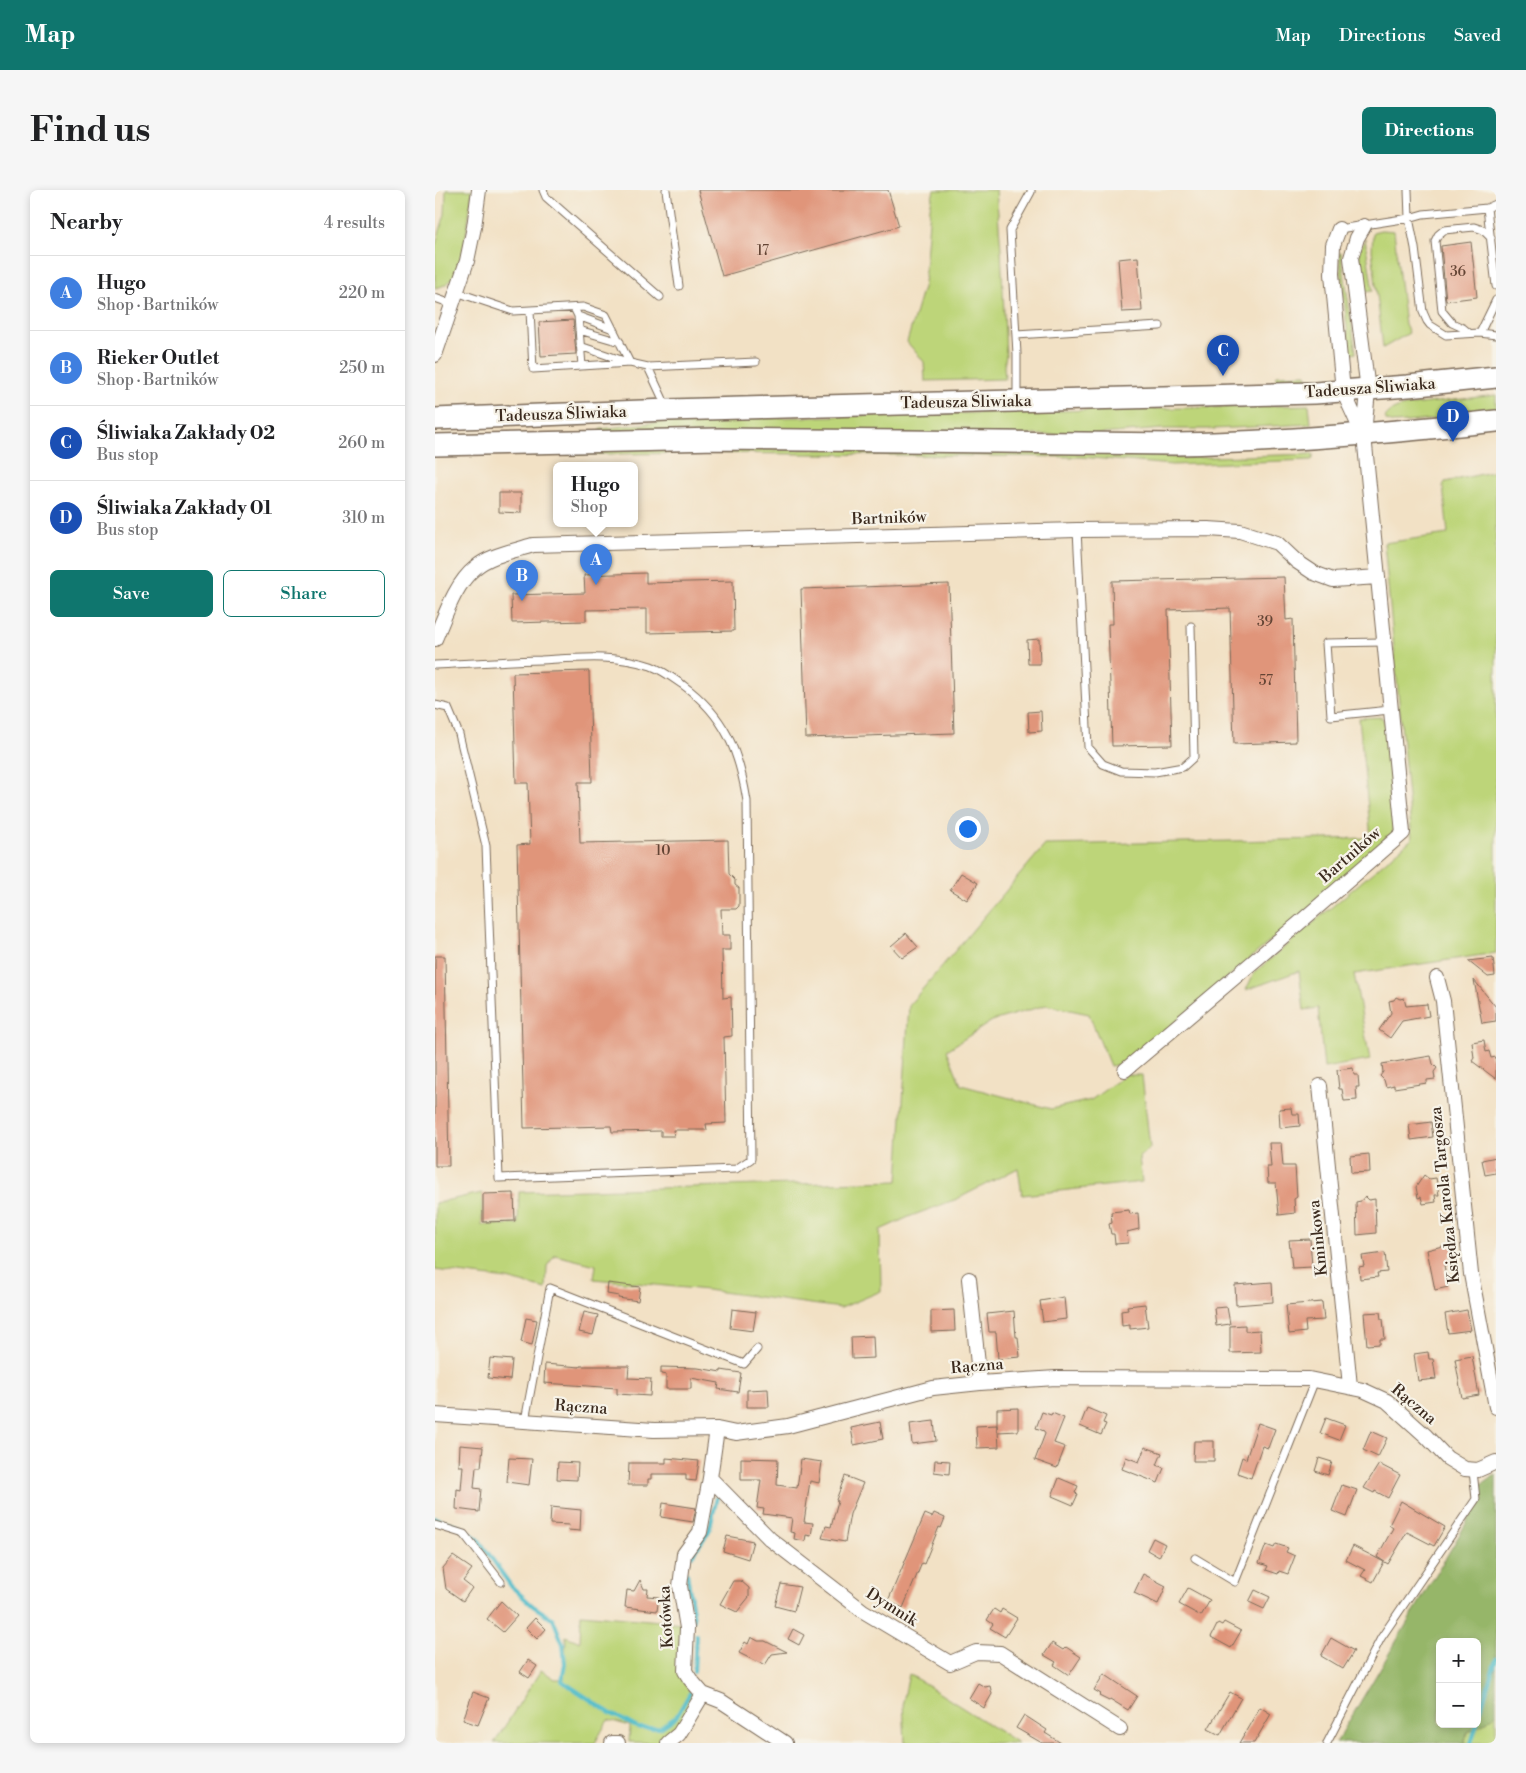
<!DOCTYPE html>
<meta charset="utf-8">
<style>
body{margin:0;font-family:"Libre Bodoni",serif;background:#f6f6f6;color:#202124}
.controls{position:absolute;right:15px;bottom:15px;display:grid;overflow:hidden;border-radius:8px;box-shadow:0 2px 8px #0003}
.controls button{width:45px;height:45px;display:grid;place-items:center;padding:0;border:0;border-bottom:1px solid #e0e0e0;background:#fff;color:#202124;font:25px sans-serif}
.you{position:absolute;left:532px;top:638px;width:18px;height:18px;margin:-12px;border:4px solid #fff;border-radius:50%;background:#1a73e8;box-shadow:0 0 0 8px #1a73e833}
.badge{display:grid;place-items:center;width:32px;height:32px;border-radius:50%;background:#0f766e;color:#fff;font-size:16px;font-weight:700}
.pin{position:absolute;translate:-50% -41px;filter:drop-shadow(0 1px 2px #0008)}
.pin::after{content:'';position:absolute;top:26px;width:18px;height:15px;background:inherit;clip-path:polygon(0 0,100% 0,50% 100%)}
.popup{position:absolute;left:118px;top:272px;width:85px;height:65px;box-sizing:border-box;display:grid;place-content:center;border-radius:8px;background:#fff;filter:drop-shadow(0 1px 4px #0005);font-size:16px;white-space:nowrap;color:#757577}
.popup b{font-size:19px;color:#202124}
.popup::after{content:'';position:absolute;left:50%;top:100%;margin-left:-10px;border:10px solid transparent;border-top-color:#fff}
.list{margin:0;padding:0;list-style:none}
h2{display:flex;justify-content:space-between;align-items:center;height:65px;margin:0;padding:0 20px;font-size:21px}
h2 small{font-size:16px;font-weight:400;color:#757577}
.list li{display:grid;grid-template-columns:32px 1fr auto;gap:15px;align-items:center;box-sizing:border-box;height:75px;padding:0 20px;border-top:1px solid #e0e0e0}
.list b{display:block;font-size:19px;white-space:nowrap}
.list p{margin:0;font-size:16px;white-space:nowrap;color:#757577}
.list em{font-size:16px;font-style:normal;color:#757577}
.actions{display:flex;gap:10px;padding:15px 20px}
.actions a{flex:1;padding:11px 0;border:1px solid #0f766e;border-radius:8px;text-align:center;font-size:18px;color:#0f766e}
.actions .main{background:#0f766e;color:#fff}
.map{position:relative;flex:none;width:1061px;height:1553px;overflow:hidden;border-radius:8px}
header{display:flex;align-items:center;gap:30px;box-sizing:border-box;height:70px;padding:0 25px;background:#0f766e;color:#fff}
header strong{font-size:24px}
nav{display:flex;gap:28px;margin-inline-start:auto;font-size:18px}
.intro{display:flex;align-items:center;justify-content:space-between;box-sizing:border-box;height:120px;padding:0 30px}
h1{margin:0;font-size:35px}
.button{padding:12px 22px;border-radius:8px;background:#0f766e;color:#fff;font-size:18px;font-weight:700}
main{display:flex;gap:30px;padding:0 30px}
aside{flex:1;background:#fff;border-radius:8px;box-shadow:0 2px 8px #0003}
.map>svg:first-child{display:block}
.green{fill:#bdd579;stroke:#7c804c}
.forest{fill:#96b669;stroke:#687044;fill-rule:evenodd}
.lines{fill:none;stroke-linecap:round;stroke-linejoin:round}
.stream{stroke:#4ebbc9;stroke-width:4}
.building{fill:#e0957a}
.service-casing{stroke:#7b6a58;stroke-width:9}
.minor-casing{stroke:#7b6a58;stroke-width:16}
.primary-casing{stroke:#7b6a58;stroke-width:24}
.service{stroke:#fff;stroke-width:7}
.minor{stroke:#fff;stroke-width:14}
.primary{stroke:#fff;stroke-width:21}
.labels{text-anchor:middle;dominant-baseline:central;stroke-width:4.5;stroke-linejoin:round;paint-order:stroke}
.number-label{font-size:14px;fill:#644535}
.street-label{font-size:16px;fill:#3b2a1e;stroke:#f7f3e8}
</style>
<header>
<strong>Map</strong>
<nav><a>Map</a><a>Directions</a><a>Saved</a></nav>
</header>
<div class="intro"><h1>Find us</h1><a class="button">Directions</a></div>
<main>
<aside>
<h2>Nearby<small>4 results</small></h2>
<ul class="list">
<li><span class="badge" style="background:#3f7fe0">A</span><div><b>Hugo</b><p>Shop · Bartników</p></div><em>220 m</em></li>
<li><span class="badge" style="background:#3f7fe0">B</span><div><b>Rieker Outlet</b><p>Shop · Bartników</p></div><em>250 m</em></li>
<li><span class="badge" style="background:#1a4fb4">C</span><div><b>Śliwiaka Zakłady 02</b><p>Bus stop</p></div><em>260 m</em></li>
<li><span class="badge" style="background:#1a4fb4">D</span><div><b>Śliwiaka Zakłady 01</b><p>Bus stop</p></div><em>310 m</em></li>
</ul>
<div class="actions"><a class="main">Save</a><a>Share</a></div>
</aside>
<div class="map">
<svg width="1061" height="1553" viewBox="0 0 1061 1553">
<rect width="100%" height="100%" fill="#f7f3e8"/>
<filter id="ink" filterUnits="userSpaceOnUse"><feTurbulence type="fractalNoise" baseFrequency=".02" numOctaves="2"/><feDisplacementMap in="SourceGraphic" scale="10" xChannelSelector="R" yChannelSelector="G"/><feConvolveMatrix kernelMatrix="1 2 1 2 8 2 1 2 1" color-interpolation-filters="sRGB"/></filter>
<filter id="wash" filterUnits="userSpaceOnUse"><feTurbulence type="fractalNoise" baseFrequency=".0096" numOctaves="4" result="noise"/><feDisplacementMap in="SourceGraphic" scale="20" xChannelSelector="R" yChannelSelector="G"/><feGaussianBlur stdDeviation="1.12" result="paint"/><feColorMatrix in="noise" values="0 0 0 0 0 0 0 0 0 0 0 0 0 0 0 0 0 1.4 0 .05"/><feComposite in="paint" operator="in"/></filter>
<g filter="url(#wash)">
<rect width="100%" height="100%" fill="#f2e1c5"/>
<path class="green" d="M11,0H37C35,19 29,75 17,89C12,94 7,97 0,98V57L10,24Z
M499,0H561L566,59L571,165L569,176L570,189L490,191L489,172L472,152L489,94L495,17Z
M946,40L959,41L970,135L974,143L948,158L937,60L938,42Z
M930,49L938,101L930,102L924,62Z
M906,62L921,163L915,164L904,64Z
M871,184L873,192L859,193L841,191L842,185Z
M1061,205V224L960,233L952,231L950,228C953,221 962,218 969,216Z
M874,215L876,234L778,239H728L653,245L165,243V239L242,230Z
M103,259L648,260L745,268L878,264V269L876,270L737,275L646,267L274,263L87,265V262Z
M1061,281V763L919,784L935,870L889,878L883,818L869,820L864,781L811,800L819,783L977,649L949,353L1013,344L1008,296L1010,292Z
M947,527L952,538L959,644L950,647L951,653L692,873L675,876L654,824L611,815L557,831L512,860L526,895L616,919L656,910L692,884L695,885H707L715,958L704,967L707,992L587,1005L583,978L522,1009L476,1026L445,1040L446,1101L406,1118L272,1100L159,1089L161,1075L120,1065L112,1076L111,1099L72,1089L0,1080V1013L47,1003V1035L83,1034L84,1002L463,991L474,815L610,655L936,648L924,528Z
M146,1424L247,1433L248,1487L251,1496L260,1507L250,1527L227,1553L194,1552L195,1536L173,1530L160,1553H59L106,1480L120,1489H129L131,1446L145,1452Z
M474,1484L583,1553H470L468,1512Z
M1061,1524V1553H1029L1033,1542L1050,1533Z"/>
<path class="forest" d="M1061,1284V1524L1050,1533L1033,1542L1029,1553H901L1045,1310L1046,1295ZM1005,1452H1042V1534H1005Z"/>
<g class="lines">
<path class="stream" d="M0,1328L24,1336L43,1349L76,1396L98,1416L118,1429L128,1454L130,1474L127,1491L175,1523L203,1538H225L241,1527L255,1503
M257,1366L274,1341L282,1308
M252,1383L259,1429
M259,1482L261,1445
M1042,1532L1061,1469
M1036,1553L1042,1534"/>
</g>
<g id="blocks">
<path class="building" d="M263,0H453L464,36L287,86Z
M1036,52L1042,107L1011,111L1006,56Z
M703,67L707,121L687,122L683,69Z
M138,130L141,164L106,166L104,132Z
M64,303H86V323L64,322Z
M211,383V393L298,391L299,441L212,443V419L151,420V431L77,433L76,405L150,403L149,385Z
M849,387L851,430L858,429L861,552L799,554L795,418L733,420L737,555L677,556L673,434H678L677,391Z
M514,394L519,543L371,548L366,399Z
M604,449L605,474H593L592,450Z
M154,481L157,592H143L145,653L293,650L294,684L300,690V695L304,698V716L301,719H286L287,745H295V760H287L288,808L296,807L297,846L289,847L291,933L271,934L272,940H238L239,946H226V941L177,942L176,936L89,938L82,655L95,654L93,593H81L78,483Z
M606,521L607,541L594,542L593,522Z
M526,683L543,693L532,710L515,700Z
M471,743L483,757L467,768L456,756Z
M0,766H10L14,976H0Z
M1058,768L1060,786L1053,787L1033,771Z
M1039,790L1061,817V831L1047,833Z
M961,807L965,809L969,808L971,816L992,814L994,826L967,831L955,848L944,840L956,823L954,811L959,810Z
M1049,850L1051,862L1054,861L1056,868L1061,867V889L1037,871L1039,868L1037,852Z
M996,866L998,874L1002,878L999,882L1000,889L992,890V893L959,898V895L951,897L949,890L945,886L948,882L947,874Z
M918,878L919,885H923L924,897H921L922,910L909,911L907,899H904L902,880Z
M856,918L857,924H864L865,936L845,938L844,919Z
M996,932L998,947L976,950L974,935Z
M834,953H846L848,976H860L862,1007L859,1009L860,1023L844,1025L841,993H833L832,977H836Z
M934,964L935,982L916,983L915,966Z
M1061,967V983L1050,985L1047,970Z
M989,985L994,989L1001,988L1004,1005H1000L1001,1012L988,1014L986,1007L983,1008L981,997Z
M79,1003L80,1031L48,1032V1004Z
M930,1006L934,1010L940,1009L941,1043L922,1045L921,1012L926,1011Z
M694,1020L695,1024L703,1023L704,1039L692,1042L693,1053L680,1054L679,1044H676L674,1034L677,1033L676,1022Z
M875,1049L877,1077L857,1078L854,1050Z
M1019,1053L1021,1065L1014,1066L1016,1074L1009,1075L1013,1097L1000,1100L992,1060Z
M950,1063L952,1082L942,1083L943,1087L925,1089L924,1077L929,1076L927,1066Z
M837,1092L838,1112L801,1115L800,1095Z
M173,1093L205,1097L203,1111L183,1108L184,1106L172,1104Z
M629,1107L631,1129L608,1132L605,1111Z
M887,1112L889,1130L870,1131L871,1142L854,1144L851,1115Z
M710,1114L713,1137L695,1139V1135L687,1136L686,1121L693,1120L692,1116Z
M792,1117L795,1134L781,1136L779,1118Z
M297,1119L321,1122L318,1141L295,1138Z
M519,1120L520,1141L496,1142V1121Z
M1032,1120L1036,1140L1013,1143L1010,1124Z
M579,1121L581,1147H583L585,1167L563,1169L561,1142H554L552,1124Z
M149,1122L163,1125L158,1145L144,1142Z
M945,1122L946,1129H948L950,1149H945V1154L932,1155L929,1123Z
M91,1128L102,1130L97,1155L86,1152Z
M810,1135V1141L825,1140L826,1162L795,1163V1136Z
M438,1146L439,1168L417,1169L416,1147Z
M993,1162L994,1169H998L1001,1189L983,1191L979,1164Z
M1037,1166L1044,1205L1027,1208L1020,1169Z
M55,1168L77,1170L75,1190L53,1188Z
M110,1174L145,1177V1176H194L193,1188L216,1189L215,1206L182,1204V1198L109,1193Z
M226,1177L263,1178L286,1182V1180L306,1183L303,1202L283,1199L284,1193L256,1188V1199H231V1185L226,1184Z
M333,1199L334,1217H312V1200Z
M583,1218V1241L563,1242L564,1257L542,1258L541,1236L562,1235V1241V1219Z
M652,1218L671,1226L668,1233L671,1234L666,1245L645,1236Z
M607,1222L616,1225L617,1223L629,1228L619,1253L630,1257L622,1278L600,1270L610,1244L609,1241L601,1238Z
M891,1228L910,1235L904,1250L885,1243Z
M499,1231L501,1251L477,1254L475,1234Z
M445,1232L448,1249L419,1255L416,1238Z
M823,1233L840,1239L833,1258L827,1256L816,1288L802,1283L807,1267L811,1269Z
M936,1241L952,1248L943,1267L928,1260Z
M759,1251H779V1271H758Z
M25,1255L48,1257L46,1277H41L39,1298L46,1299L44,1322L21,1319L22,1299L26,1300L28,1276H24Z
M710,1257L727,1263L722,1275L729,1278L723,1293L687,1279L691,1267L704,1272Z
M74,1268L97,1269L94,1295L72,1292Z
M231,1268L264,1271L261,1291L251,1290V1284H216V1289H213V1295H193L194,1273H231Z
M306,1268L343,1269L342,1295L362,1298L366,1269L387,1272L384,1293L375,1291L369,1332L378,1333L376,1346L371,1345L370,1351L359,1349L360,1343L355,1342L357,1328L328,1324L329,1319L322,1318L326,1290H306Z
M884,1268L897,1272L893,1285L880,1281Z
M500,1270L515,1271L514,1284L499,1282Z
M123,1272L143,1273L142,1290L122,1289Z
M944,1274L965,1285L953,1308L940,1301L939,1303L929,1298Z
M410,1286L428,1293L415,1324L410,1352L387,1348L391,1336L396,1337L403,1311L401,1310Z
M624,1288L643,1296L640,1303L643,1304L638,1315L617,1306Z
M907,1295L922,1300L912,1327L897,1321Z
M966,1311L1010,1337L999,1356L972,1342L953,1374L942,1367L958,1338L954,1335Z
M228,1313L261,1318L258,1332L226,1327Z
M116,1317L146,1320L145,1341L133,1340L134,1335L115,1334Z
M499,1323L510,1328L506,1338L504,1337L489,1374L487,1373L468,1418L453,1411L490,1324L497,1327Z
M292,1346L318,1351L313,1369L288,1361Z
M718,1348L730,1354L724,1367L712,1360Z
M841,1354L853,1358L851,1362L860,1366L853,1384L844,1381L843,1384L831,1380L833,1376L824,1373L831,1355L839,1358Z
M918,1356L949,1372L938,1392L926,1386L930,1380L911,1370Z
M18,1366L37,1379L28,1391L37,1398L28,1411L11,1399L8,1378Z
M708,1384L731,1396L723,1414L699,1403Z
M205,1390L209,1399H213L212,1406L224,1407L222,1421L190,1417L192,1400L199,1401Z
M298,1391H306L314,1398V1407L302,1422L285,1414Z
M346,1394L365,1397L359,1421L340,1416Z
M753,1398L775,1410L766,1426L744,1414Z
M820,1400L835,1407L829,1419L814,1412Z
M66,1411L82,1426L68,1442L52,1429Z
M559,1419L565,1423L567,1419L582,1428L570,1447L555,1438L558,1434L552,1430Z
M100,1428L111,1439L102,1449L91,1438Z
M789,1432L806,1441L796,1458L776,1447L783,1433L787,1435Z
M358,1439L369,1445L364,1455L353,1449Z
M316,1447L323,1451H330L352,1462L337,1464L330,1475L322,1471V1472L304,1463L310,1452L313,1454Z
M896,1448L919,1461L908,1479L886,1466Z
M617,1453L628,1460L631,1457L646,1467L634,1485L619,1475L621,1472L609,1465Z
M93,1470L102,1476L94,1488L85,1482Z
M669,1484L702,1506L693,1520L675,1509L674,1511L664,1506L666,1504L659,1500Z
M543,1493L550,1497L555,1496L557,1504L549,1518L534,1508Z
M38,1502L54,1508L43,1535L28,1530Z
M795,1502L806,1508L785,1545L773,1539Z
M825,1517L836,1524L819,1553H804Z
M589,1525L612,1540L610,1543L626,1553H607L581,1538Z"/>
</g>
</g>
<g filter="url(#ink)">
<use href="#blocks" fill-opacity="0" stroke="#7b6a58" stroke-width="1"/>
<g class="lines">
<g class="service-casing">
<path id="service" d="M108,0L111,7L225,107
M231,0L244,96
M973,0L974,28L980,58L988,122L992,131L995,135L1011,145L1045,143L1061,110
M1052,18L1061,96
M904,39L974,28L988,24L1052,18L1061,14
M21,102L78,121L148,117L171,125L195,173L213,177L321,172
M0,108L17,114
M139,118L143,126L147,176
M95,121L98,179L195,173L145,156
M143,126L178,139
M144,140L185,152
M1034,143L1028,138L1017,133L1007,121L1000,51L1003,45L1009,40L1039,37L1048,40L1056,48
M1045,143L1061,145
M581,145L725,136
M213,177L232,218
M582,208V164L575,40L596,2V0
M642,340L653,557L668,574L686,581L720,582L748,577L759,567L756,436
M948,452L891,453L896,526L955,520
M0,475C35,473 71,471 106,470C143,468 180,464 216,476C227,480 238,488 248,495C290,526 304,561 312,611L316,969L301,979L64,988L51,656L24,544L13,518L0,515
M90,1231L115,1098L309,1174L322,1159
M0,1335L29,1344L66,1392
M760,1368L800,1392L880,1190
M892,1553L946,1448L1041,1309L1038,1281"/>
</g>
<g class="minor-casing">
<path id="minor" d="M904,39L898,55L897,84L908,201L928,245
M0,165L32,71L39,37L44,0
M0,449C10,426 20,394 40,378C55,365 79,361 98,355L642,340L773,339L805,341L842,353L861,371L879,383L898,390L943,387
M1002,788L1008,811L1036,1084L1061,1217
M690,880L863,734L968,643L929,245L933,200L916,68L922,48L929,36
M885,896L915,1196
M534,1089L545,1193
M0,1225L219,1240L282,1239L301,1243L353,1236L498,1198L545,1193L621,1188L874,1189L928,1200L952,1211L991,1246L1012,1268L1030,1279L1043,1280L1061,1272
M282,1239L275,1288L335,1349L428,1421L515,1473L541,1462L565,1463L685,1539
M268,1504L286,1511L350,1553
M177,1553H183
M233,1553L244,1544L268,1504L255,1489L250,1481L252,1438L245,1396L249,1364L265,1342L275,1288"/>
</g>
<g class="primary-casing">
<path id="primary" d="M0,229L233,220L880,203L973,196L1061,187
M0,255L284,249L741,254C850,252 954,243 1061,231"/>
</g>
<use href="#service" class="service"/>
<use href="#minor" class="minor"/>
<use href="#primary" class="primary"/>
</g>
</g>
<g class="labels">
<g class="number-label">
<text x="328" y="61">17</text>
<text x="1023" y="82">36</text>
<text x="830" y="432">39</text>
<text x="831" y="491">57</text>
<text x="228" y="661">10</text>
</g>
<g class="street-label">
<text transform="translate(935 198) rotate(-4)">Tadeusza Śliwiaka</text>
<text transform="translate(531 212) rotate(-1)">Tadeusza Śliwiaka</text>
<text transform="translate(126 224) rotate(-2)">Tadeusza Śliwiaka</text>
<text transform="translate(454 328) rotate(-2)">Bartników</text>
<text transform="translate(915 665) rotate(-41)">Bartników</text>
<text transform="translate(1010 1005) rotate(-96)">Księdza Karola Targosza</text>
<text transform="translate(883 1048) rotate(-96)">Kminkowa</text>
<text transform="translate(542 1176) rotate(-5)">Rączna</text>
<text transform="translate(979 1214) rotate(40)">Rączna</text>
<text transform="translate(146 1217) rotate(4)">Rączna</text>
<text transform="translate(457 1417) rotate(32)">Dymnik</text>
<text transform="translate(231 1427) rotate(-93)">Kotówka</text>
</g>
</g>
</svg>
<div class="controls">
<button>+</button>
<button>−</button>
</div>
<div class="you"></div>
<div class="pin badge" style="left:161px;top:395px;background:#3f7fe0">A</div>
<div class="popup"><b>Hugo</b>Shop</div>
<div class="pin badge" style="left:87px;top:411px;background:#3f7fe0">B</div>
<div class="pin badge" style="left:788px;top:186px;background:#1a4fb4">C</div>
<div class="pin badge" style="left:1018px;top:252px;background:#1a4fb4">D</div>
</div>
</main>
